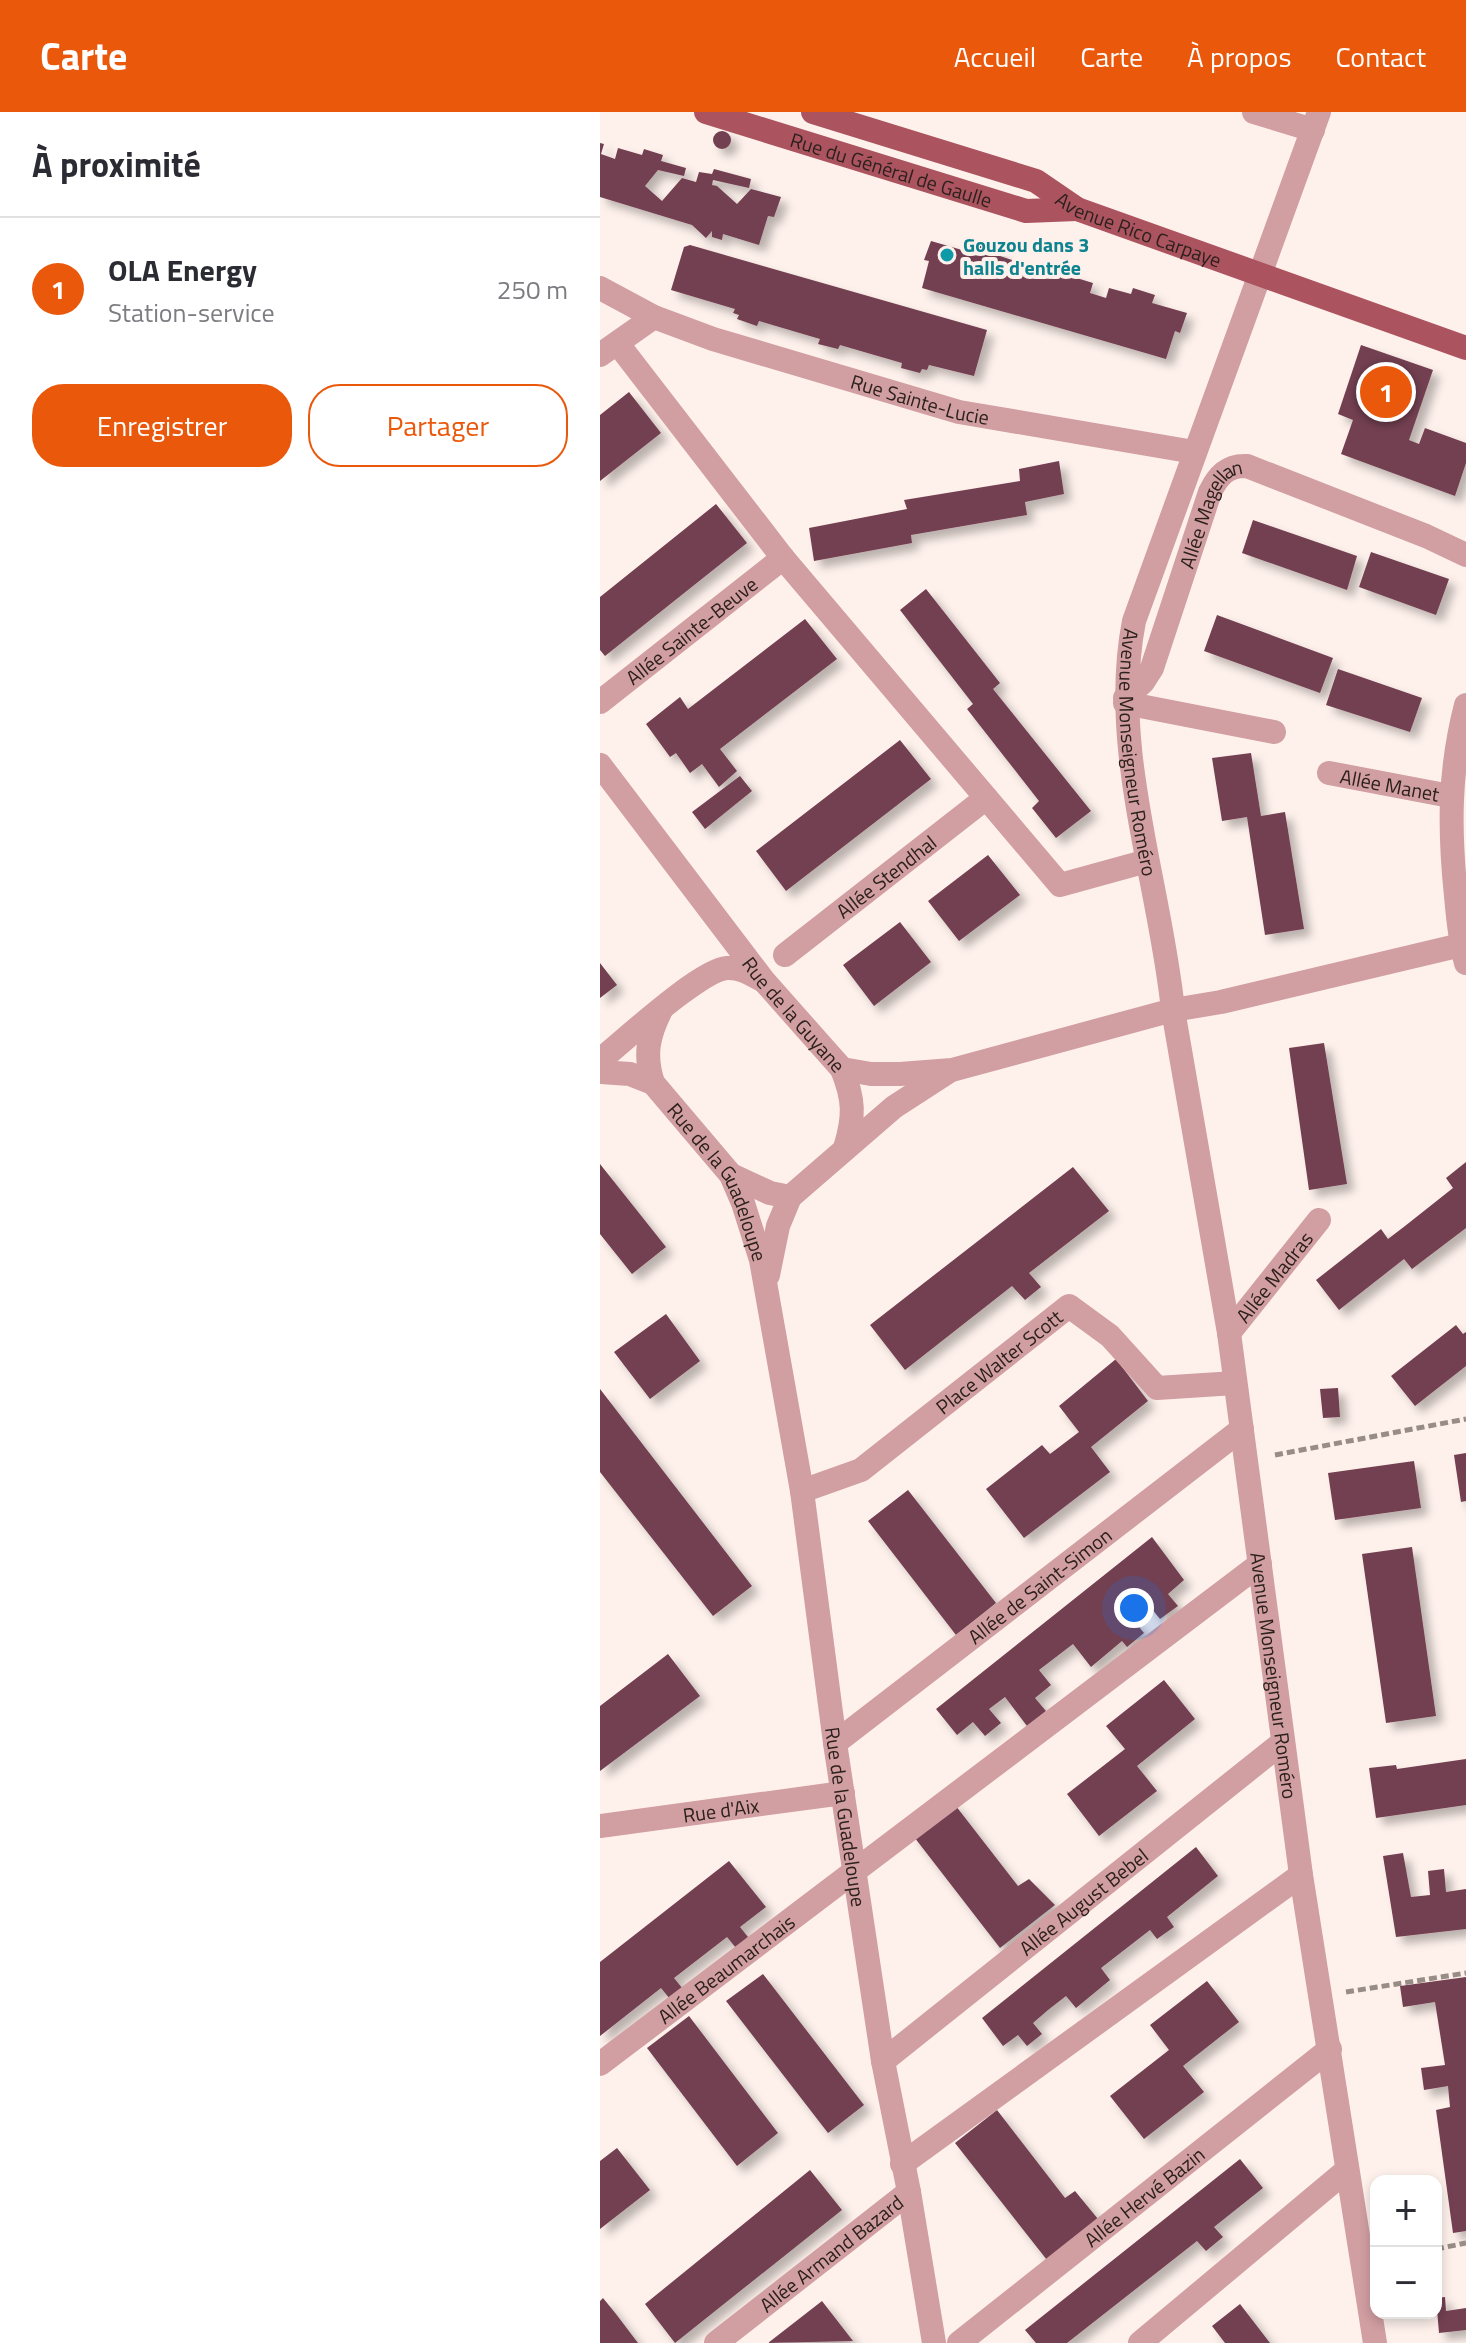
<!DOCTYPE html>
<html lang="fr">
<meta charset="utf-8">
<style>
body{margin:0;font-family:"Titillium Web",sans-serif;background:#f2f2f3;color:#2b2b33}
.controls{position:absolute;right:24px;bottom:24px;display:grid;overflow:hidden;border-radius:16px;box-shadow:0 4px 12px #0003}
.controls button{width:72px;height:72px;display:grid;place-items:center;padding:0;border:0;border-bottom:2px solid #e1e1e2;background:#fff;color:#2b2b33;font:40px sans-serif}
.you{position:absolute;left:534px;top:1496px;width:28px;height:28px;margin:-20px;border:6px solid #fff;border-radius:50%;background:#1a73e8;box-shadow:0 0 0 12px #1a73e833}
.badge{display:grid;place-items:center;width:52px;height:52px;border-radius:50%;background:#ea580c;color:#fff;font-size:26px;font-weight:700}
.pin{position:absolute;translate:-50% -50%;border:4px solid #fff;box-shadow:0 2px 8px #0006}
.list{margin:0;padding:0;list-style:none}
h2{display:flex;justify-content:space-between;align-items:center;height:104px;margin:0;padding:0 32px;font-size:34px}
h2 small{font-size:26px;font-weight:400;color:#7c7c81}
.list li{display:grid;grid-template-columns:52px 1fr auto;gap:24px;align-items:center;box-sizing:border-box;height:144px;padding:0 32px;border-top:2px solid #e1e1e2}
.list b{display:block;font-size:30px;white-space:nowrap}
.list p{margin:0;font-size:26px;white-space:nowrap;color:#7c7c81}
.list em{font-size:26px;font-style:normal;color:#7c7c81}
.actions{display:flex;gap:16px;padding:24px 32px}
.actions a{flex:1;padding:18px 0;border:2px solid #ea580c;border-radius:32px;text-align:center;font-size:28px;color:#ea580c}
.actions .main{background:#ea580c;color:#fff}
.map{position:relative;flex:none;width:866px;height:2231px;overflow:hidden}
header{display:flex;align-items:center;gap:48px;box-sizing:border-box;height:112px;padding:0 40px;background:#ea580c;color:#fff}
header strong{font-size:38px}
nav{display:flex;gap:44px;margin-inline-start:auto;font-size:28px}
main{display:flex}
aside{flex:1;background:#fff}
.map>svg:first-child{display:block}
.building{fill:#733f51;filter:url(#shadow)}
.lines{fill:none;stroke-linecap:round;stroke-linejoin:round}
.path{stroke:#988c87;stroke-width:5;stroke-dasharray:8 4;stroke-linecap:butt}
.minor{stroke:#d19ea2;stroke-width:24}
.major{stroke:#ab545f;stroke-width:24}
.culture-dot{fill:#0f9aa8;stroke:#fef1ec;stroke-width:3}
.labels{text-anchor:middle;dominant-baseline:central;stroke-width:8;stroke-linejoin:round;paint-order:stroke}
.street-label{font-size:20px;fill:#2c211c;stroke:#fef1ec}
.culture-label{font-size:20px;font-weight:bold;fill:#0d838f;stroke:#fef1ec;text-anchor:start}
</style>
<header>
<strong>Carte</strong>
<nav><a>Accueil</a><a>Carte</a><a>À propos</a><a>Contact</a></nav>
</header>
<main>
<aside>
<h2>À proximité<small></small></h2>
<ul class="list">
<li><span class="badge">1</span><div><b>OLA Energy</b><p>Station-service</p></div><em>250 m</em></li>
</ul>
<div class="actions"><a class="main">Enregistrer</a><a>Partager</a></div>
</aside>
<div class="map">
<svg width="866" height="2231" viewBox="0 0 866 2231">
<defs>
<filter id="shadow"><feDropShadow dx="7" dy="7" stdDeviation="4" flood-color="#0004"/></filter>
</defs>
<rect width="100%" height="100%" fill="#fef1ec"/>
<path class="building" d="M113 28a9 9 0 1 1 18 0a9 9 0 1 1-18 0Z
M0,31L4,32L1,42L15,47L18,36L42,43L44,37L63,43L61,49L86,56L84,64L58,58L45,74L62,89L82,66L96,70L99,60L112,62L114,57L151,67L149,76L113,68L112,73L117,74L137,92L151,77L181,85L174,105L168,104L159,133L123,122L122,128L112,125V119L106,126L92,113L0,85Z
M331,129L362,138L365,129L401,140L400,144L412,148L408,160L421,163L424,151L450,158L452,153L472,159L470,164L493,171L490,181L506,186L509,176L531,182L533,176L555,183L552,191L587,201L580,221L575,219L566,247L322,176L329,149L324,148Z
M90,133L387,218L374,264L329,253L327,258L322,257L320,261L301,256L302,251L240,233L238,237L218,232L220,227L159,209L157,214L137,207L139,203L133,201L135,197L71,178L84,135Z
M761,233L833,258L809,328L819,332L825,316L866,331V351L855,384L741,342L753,308L738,302Z
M29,280L61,321L0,369V303Z
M459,349L464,382L425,390L427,403L311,423L312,431L214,449L209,416L307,397L304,388L420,369L419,357Z
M116,392L147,431L5,544L0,538V485Z
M653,408L757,444L747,478L642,441Z
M771,440L849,467L836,503L759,475Z
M326,477L400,571L393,577L491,699L456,726L432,696L439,689L367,597L373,592L300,498Z
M617,503L733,546L720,581L604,539Z
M205,507L237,547L120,637L137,659L119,675L102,652L90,661L76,641L70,645L46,612L80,585L88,597Z
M738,557L822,586L810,620L726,593Z
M300,628L331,667L186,779L156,739Z
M651,641L661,704L685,700L704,817L665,823L647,705L622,709L612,646Z
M140,664L152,679L105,717L92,700Z
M388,743L420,783L359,829L328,789Z
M300,810L331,850L274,894L243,853Z
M0,851L17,873L0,886Z
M724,931L747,1072L709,1078L689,936Z
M866,1050V1116L812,1157L804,1147L739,1198L716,1168L781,1117L788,1127L805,1114L853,1076L846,1066Z
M0,1052L66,1135L32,1162L0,1122Z
M473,1055L509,1099L429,1161L441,1175L425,1188L412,1174L305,1258L270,1213Z
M66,1202L100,1249L50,1287L14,1240Z
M856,1213L863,1222L866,1220V1254L815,1294L791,1264Z
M516,1247L548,1289L491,1335L510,1360L424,1426L386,1377L442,1333L450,1342L479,1320L459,1294Z
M738,1276L740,1305L723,1306L720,1277Z
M0,1277L152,1474L113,1504L0,1360Z
M866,1341V1389L861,1390L854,1343Z
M814,1349L821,1396L735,1408L728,1361Z
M308,1378L396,1491L356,1523L268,1409Z
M552,1425L584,1468L568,1482L578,1494L560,1507L539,1481L522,1494L544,1521L527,1535L522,1529L491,1555L473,1532L439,1558L451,1573L435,1586L446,1599L427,1614L405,1585L389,1597L401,1611L385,1624L373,1610L357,1623L336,1597Z
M812,1435L836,1604L786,1611L762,1442Z
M68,1542L100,1584L0,1659V1594Z
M564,1568L595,1607L537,1654L557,1679L499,1724L467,1682L525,1637L506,1614Z
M866,1647V1693L776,1706L769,1656L796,1653L797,1657Z
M352,1689L418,1774L429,1767L455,1793L400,1836L311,1721Z
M596,1735L618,1764L567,1805L574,1815L557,1827L550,1818L501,1856L510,1868L476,1896L466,1884L448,1898L433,1911L442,1922L427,1934L418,1923L403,1934L382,1906Z
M803,1741L811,1785L830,1783L828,1759L844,1757L846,1780L866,1777V1817L796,1825L783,1744Z
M129,1749L166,1795L140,1815L148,1825L136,1836L127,1825L74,1866L83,1877L70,1887L61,1876L0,1924V1850Z
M163,1862L264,1993L228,2021L126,1889Z
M866,1865V2119L853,2121L836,1998L850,1995L848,1974L824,1978L821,1956L845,1953L835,1890L803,1895L800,1874Z
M607,1869L639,1910L583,1954L604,1980L544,2027L510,1984L569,1938L550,1913Z
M89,1904L178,2021L137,2054L47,1936Z
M397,1998L465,2086L475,2079L498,2107L447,2148L355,2031Z
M17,2036L50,2078L0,2117V2049Z
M640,2047L663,2076L614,2115L623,2125L606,2139L597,2129L467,2231H436L425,2218Z
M210,2058L242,2098L75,2231L45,2192Z
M845,2185L846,2199L866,2196V2218L839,2221L836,2186Z
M3,2186L16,2202L38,2231H0V2189Z
M222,2189L253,2229L168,2231Z
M640,2192L670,2231H625L612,2214Z"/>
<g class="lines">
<path class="path" d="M675,1343L866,1307
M746,1880L866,1861
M836,2137L866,2131"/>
<g class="minor">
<path d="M654,0L713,18"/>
<path id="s1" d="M719,0L534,509C509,637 560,770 573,898L629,1221L701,1763L775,2231"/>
<path id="s2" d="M0,176L54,205L113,227L359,300L594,340"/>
<path d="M18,232L183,446L460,773L547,749"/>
<path d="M0,243L54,205"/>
<path id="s3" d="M525,586L543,570L552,556L610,380C618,364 627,353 647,354L826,424L866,443"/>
<path id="s4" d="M0,590L183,446"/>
<path d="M525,591L674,620"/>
<path d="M866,593C849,659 849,716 856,784C858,807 860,829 866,851"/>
<path id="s5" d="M0,653L164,869L242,957L271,962H300L352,958L573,898L621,890L861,833"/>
<path id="s6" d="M729,661L850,684"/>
<path id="s7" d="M185,843L386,686"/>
<path id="s8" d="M61,898C48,924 44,943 53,971L131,1063L143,1091L161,1148L202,1379L235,1631L283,1949L309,2080L334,2231"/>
<path d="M0,948C25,928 100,858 127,856C140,855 151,862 162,868"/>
<path d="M242,957C254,987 255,1004 245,1036"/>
<path d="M0,960L30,962L53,971"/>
<path d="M131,1063L170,1081L190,1085"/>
<path d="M168,1163L178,1114L190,1085L294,995L348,960"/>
<path id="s9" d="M629,1221L719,1108"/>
<path id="s10" d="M202,1379L261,1358L469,1194L510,1224L557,1276L635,1271"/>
<path id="s11" d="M235,1631L642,1317"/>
<path id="s12" d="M0,1714L243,1681"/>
<path id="s13" d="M283,1949L683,1630"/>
<path id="s14" d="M0,1952L660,1452"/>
<path d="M302,2052L701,1763"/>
<path id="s15" d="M116,2231L309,2080"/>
<path id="s16" d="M359,2231L730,1937"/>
<path d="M540,2231L747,2058"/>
</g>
<g class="major">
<path id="s17" d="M106,0L426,99L477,97"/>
<path id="s18" d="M213,0L436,69L477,97L866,236"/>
</g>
</g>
<circle class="culture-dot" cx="347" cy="143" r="8"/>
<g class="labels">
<g class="street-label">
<text stroke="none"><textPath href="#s17" startOffset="194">Rue du Général de Gaulle</textPath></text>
<text stroke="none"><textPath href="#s18" startOffset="348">Avenue Rico Carpaye</textPath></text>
<text stroke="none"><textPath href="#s2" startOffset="340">Rue Sainte-Lucie</textPath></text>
<text stroke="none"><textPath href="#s3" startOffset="208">Allée Magellan</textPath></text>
<text stroke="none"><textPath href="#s4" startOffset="116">Allée Sainte-Beuve</textPath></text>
<text stroke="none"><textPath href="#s1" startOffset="674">Avenue Monseigneur Roméro</textPath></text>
<text stroke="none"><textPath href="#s6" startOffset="62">Allée Manet</textPath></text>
<text stroke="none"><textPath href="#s7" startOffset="128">Allée Stendhal</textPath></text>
<text stroke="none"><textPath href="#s5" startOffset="316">Rue de la Guyane</textPath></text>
<text stroke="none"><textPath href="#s8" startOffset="196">Rue de la Guadeloupe</textPath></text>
<text stroke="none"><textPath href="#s9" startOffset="72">Allée Madras</textPath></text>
<text stroke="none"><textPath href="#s10" startOffset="238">Place Walter Scott</textPath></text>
<text stroke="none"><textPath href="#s11" startOffset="258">Allée de Saint-Simon</textPath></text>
<text stroke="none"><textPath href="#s1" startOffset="1608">Avenue Monseigneur Roméro</textPath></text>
<text stroke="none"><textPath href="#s12" startOffset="122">Rue d'Aix</textPath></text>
<text stroke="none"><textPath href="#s8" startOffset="850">Rue de la Guadeloupe</textPath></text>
<text stroke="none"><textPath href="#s13" startOffset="256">Allée August Bebel</textPath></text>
<text stroke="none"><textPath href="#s14" startOffset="158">Allée Beaumarchais</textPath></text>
<text stroke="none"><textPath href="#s16" startOffset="236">Allée Hervé Bazin</textPath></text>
<text stroke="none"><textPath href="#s15" startOffset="146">Allée Armand Bazard</textPath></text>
</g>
<g class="culture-label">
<text x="363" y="132">Gouzou dans 3<tspan x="363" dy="23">halls d'entrée</tspan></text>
</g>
</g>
</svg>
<div class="controls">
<button>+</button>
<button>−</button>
</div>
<div class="you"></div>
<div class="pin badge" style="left:786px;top:280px">1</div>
</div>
</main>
